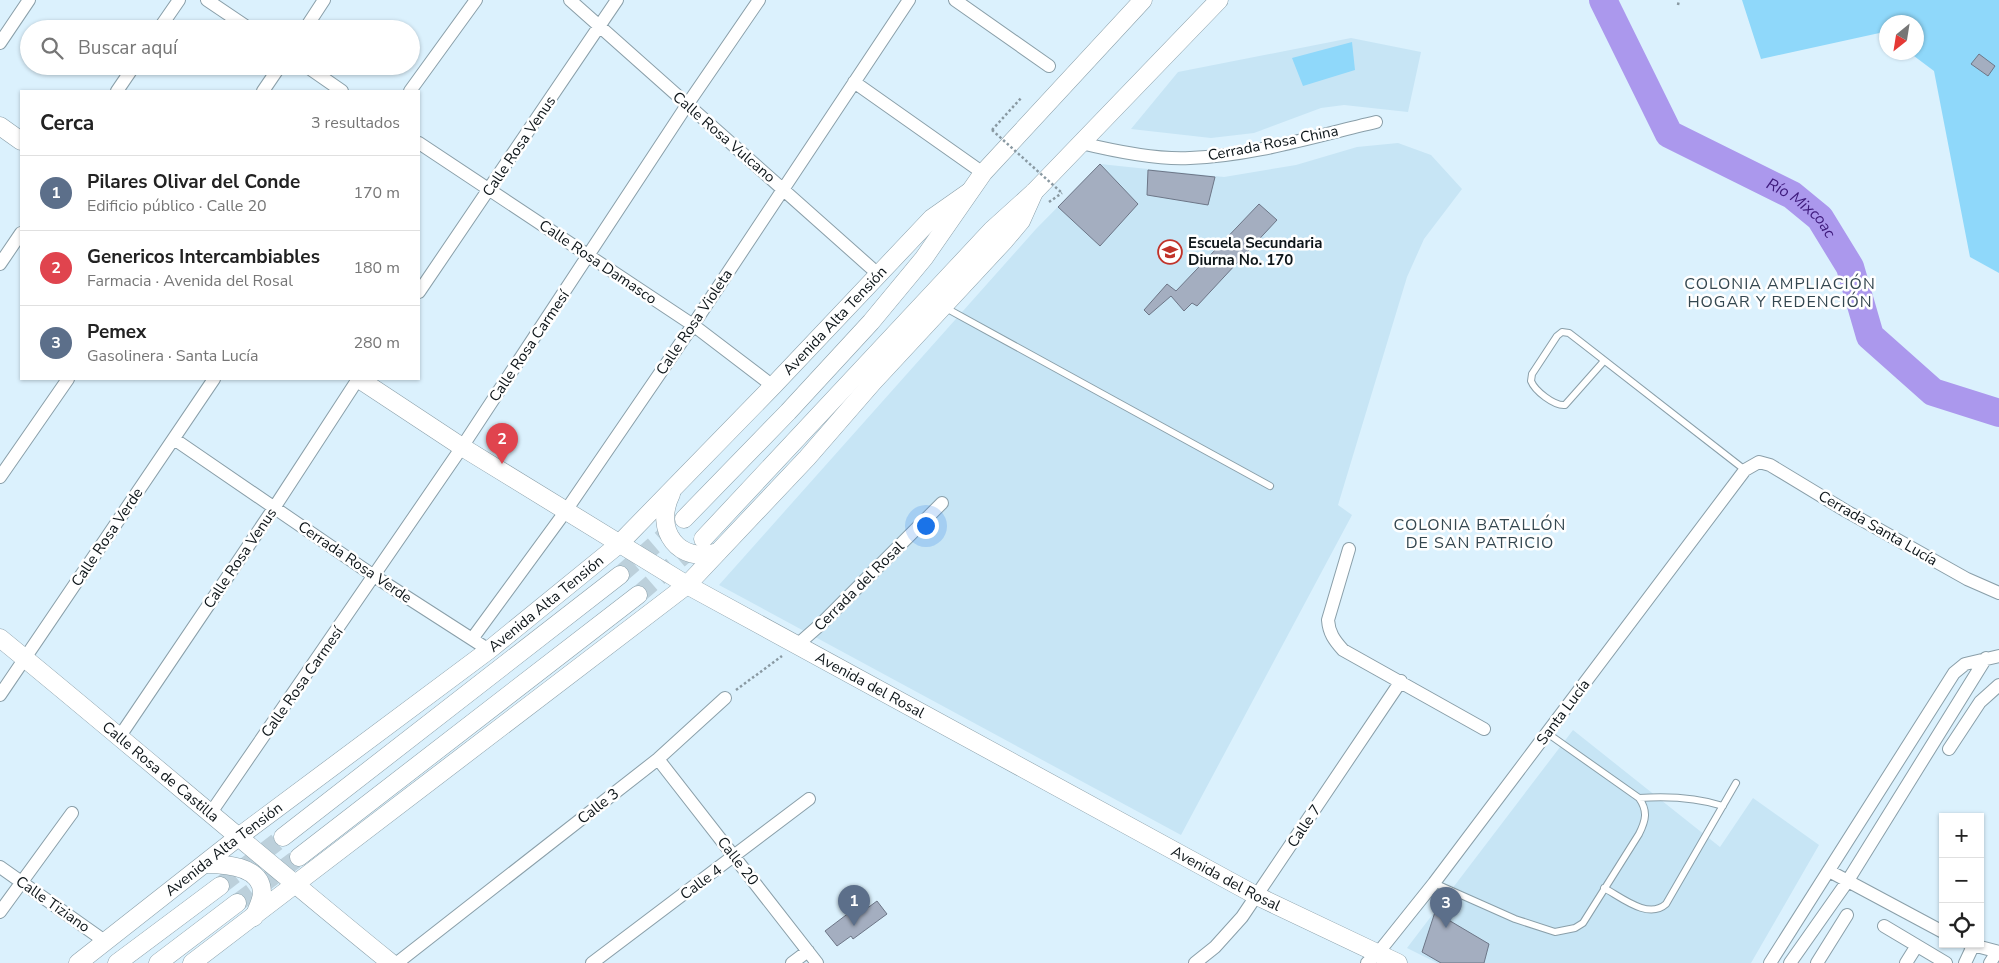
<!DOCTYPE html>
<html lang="es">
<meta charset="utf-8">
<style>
body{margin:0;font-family:"Nunito Sans",sans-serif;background:#f2f2f2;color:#222}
.controls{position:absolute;right:15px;bottom:15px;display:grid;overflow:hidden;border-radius:0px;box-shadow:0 1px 4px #0004}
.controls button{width:45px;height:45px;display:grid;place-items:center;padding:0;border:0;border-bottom:1px solid #e0e0e0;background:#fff;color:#222;font:25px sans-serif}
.compass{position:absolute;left:1879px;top:15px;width:45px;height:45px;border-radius:50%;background:#fff;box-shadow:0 1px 4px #0004;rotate:210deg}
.you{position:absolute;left:925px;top:525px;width:18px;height:18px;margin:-12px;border:4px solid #fff;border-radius:50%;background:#1a73e8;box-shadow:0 0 0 8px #1a73e833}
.badge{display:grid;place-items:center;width:32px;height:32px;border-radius:50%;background:#c1332a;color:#fff;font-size:16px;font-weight:700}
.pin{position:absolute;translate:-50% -41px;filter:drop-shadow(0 1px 2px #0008)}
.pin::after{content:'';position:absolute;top:26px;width:18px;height:15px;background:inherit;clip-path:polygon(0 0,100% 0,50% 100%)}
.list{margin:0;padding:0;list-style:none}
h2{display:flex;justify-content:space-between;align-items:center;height:65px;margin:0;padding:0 20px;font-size:21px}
h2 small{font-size:16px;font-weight:400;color:#767676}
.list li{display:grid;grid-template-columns:32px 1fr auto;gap:15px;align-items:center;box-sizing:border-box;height:75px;padding:0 20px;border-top:1px solid #e0e0e0}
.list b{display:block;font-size:19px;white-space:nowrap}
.list p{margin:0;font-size:16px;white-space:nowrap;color:#767676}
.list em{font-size:16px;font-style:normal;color:#767676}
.icon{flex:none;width:28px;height:28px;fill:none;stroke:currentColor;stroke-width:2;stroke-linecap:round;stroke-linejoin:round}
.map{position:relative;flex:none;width:1999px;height:963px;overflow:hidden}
.search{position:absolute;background:#fff;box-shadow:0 1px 4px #0004;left:20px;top:20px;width:400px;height:55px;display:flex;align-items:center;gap:12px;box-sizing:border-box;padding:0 18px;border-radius:28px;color:#767676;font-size:19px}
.panel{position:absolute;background:#fff;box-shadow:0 1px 4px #0004;left:20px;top:90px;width:400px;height:290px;border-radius:0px}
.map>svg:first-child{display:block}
.built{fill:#c7e5f5}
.green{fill:#8fd8fa}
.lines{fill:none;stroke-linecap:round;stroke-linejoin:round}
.river{stroke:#ab98ed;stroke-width:28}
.building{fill:#a4aec0;stroke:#6d7687}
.secondary-tunnel{stroke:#bcd0db;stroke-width:18;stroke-dasharray:18 9;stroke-linecap:butt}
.lane-casing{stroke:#8a9fa9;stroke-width:8}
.street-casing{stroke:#8a9fa9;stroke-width:14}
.secondary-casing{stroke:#8a9fa9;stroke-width:19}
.path{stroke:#8999a2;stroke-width:2.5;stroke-dasharray:2.5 2.5;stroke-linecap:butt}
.lane{stroke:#fff;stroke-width:6}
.street{stroke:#fff;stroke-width:12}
.secondary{stroke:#fff;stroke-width:18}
.path-bridge{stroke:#8999a2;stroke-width:2.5;stroke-dasharray:2.5 2.5;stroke-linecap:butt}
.labels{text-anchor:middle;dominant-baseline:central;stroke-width:5;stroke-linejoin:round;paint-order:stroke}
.street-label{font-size:15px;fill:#0d1519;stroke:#fff}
.poi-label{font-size:15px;font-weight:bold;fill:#0d1519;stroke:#fff;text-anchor:start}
.water-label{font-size:16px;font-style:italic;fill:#3e1a7c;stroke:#fff}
.neighbourhood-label{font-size:16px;letter-spacing:1px;fill:#344750;stroke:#fff}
</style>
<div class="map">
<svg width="1999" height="963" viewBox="0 0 1999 963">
<rect width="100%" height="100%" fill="#dbf1fd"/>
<path class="built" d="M1351,38L1421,52L1408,112L1344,105L1321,108L1254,133L1211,138L1131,129L1178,72Z
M1398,143L1431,155L1462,189L1424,239L1407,277L1338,505L1352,515L1181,835L719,585L1036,229L1100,164L1224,177L1296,165L1357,147Z
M1573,730L1720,847L1753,798L1819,845L1751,963H1437L1407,948Z"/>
<path class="green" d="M1742,0H1999V273L1970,257L1934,71L1910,53L1916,52V22H1886V34L1884,32L1761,59Z
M1352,42L1355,70L1303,86L1292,58Z"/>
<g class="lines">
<path class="river" id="s1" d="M1603,0L1669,134L1792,195L1820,218L1850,267L1870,336L1933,392L1999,413"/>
</g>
<path class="building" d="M1979,54L1995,66L1988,76L1971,64Z
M1100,164L1138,204L1100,246L1058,207Z
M1148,170L1215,177L1208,205L1147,195Z
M1259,204L1277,220L1197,306L1192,303L1184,311L1171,296L1149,315L1144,310L1167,284L1176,291Z
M877,901L887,914L853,939L851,936L837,946L825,931L854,909L858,915Z
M1435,912L1489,944L1484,963H1441L1422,952Z"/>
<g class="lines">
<path class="secondary-tunnel" d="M620,575L684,519
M638,595L698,543
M220,886L283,837
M237,903L299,857"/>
<g class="lane-casing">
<path id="lane" d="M944,307L1270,486
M1604,361L1565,405C1554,406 1535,391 1531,381L1532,374L1557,336L1562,332L1569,333L1582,343L1745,470
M1639,798C1668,796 1695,797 1723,806
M1434,883L1515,919L1555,932L1575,928L1583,923L1639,834C1646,820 1648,811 1639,798L1547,733
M1604,888C1621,897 1648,920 1666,904L1736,783"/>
</g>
<g class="street-casing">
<path id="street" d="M207,0L250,29
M570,0L878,274
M955,0L1049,66
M159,29L179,0
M305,29L324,0
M0,43L29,0
M306,66L342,91
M854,82L983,173
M117,91L134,66
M263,91L280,66
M410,91L476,0
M419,143L693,325L773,386
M1081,143C1114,151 1156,160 1190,158C1253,156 1315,136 1376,122
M0,264L21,233
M419,292L617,0
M174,439L374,576L489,650
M0,477L68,379
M1349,549L1328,620C1329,633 1334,640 1343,650L1484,729
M472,639L565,512L693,325L909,0
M796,646L821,624L942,503
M0,695L214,379
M120,736L274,508L358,379
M1949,749L1980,702L1999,685
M658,759L817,963
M210,814L462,447L687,105L759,0
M0,867L106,942
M1829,871L1943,932
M0,912L72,813
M1884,926L1946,963
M1969,944L1999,952
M397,963L658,759L725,698
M592,963L809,799
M792,963L808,951
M1195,963L1215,947L1242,917L1401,681
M1367,963L1378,953L1434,883L1745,470L1759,462L1770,465L1846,511L1967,579L1999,593
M1770,963L1954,673L1965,664L1999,656
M1790,963L1847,882L1986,658
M1817,963L1847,915
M1906,963L1916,947
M1965,963L1973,946
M1990,963L1997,952"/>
</g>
<g class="secondary-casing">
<g id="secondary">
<path d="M0,126L21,141"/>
<path id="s2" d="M359,379L462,447L687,585L1257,896L1398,963"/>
<path d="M671,494C653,530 679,565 718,552"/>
<path d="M684,519L788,412L871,322L924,258L983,173L1143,0"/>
<path d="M703,539L949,276L992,230L1034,192L1219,0"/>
<path id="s3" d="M0,638C131,745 259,856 391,963"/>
<path d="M283,837L620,575"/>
<path d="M299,857L638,595"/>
<path d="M205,864C223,864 261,865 262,892C262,901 257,909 254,917"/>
<path id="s4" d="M78,963L237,838L489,650L618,545L773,386L932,218L969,192"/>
<path d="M117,963L220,886"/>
<path d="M158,963L237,903"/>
<path d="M192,963L687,585L807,458L873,382L1005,240L1021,221L1034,192"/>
</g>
</g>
<path class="path" d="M1678,5L1679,0
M992,130L1022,97
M1049,202L1062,193
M736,690L782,656"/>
<use href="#lane" class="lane"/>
<use href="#street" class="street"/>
<use href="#secondary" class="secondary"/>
<path class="path-bridge" d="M992,130L1062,193"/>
</g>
<defs>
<g id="school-ring" transform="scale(1.25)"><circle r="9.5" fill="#fff" stroke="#c1332a" stroke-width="1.5"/><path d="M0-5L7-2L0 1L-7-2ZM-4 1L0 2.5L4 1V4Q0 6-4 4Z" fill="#c1332a"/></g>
</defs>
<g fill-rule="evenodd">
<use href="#school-ring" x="1170" y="252"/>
</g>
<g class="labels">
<g class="street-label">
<text transform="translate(724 137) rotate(41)">Calle Rosa Vulcano</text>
<text transform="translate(1273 143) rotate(-11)">Cerrada Rosa China</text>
<text transform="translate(519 146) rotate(-56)">Calle Rosa Venus</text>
<text transform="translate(598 262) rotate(34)">Calle Rosa Damasco</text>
<text stroke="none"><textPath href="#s4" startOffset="995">Avenida Alta Tensión</textPath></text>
<text transform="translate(694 322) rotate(-56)">Calle Rosa Violeta</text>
<text transform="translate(529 346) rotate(-56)">Calle Rosa Carmesí</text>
<text transform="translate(1878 528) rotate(30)">Cerrada Santa Lucía</text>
<text transform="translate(107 537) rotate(-56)">Calle Rosa Verde</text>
<text transform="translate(240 558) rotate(-56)">Calle Rosa Venus</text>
<text transform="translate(355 562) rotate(34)">Cerrada Rosa Verde</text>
<text transform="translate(859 586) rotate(-45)">Cerrada del Rosal</text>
<text stroke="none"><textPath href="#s4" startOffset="590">Avenida Alta Tensión</textPath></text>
<text transform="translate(302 682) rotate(-55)">Calle Rosa Carmesí</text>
<text stroke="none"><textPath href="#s2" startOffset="596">Avenida del Rosal</textPath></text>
<text transform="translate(1563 712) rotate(-53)">Santa Lucía</text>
<text stroke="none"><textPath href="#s3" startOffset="209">Calle Rosa de Castilla</textPath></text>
<text transform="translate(598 806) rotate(-38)">Calle 3</text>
<text transform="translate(1304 826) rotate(-56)">Calle 7</text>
<text stroke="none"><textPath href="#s4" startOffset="185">Avenida Alta Tensión</textPath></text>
<text transform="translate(738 861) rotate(52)">Calle 20</text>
<text stroke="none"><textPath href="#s2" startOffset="1001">Avenida del Rosal</textPath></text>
<text transform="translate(701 882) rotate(-37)">Calle 4</text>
<text transform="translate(53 904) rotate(35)">Calle Tiziano</text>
</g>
<g class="poi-label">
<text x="1188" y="243">Escuela Secundaria<tspan x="1188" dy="17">Diurna No. 170</tspan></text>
</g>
<g class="water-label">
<text stroke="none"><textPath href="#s1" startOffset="302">Río Mixcoac</textPath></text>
</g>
<g class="neighbourhood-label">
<text x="1780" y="284">COLONIA AMPLIACIÓN<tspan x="1780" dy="18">HOGAR Y REDENCIÓN</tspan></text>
<text x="1480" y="525">COLONIA BATALLÓN<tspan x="1480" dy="18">DE SAN PATRICIO</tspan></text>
</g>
</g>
</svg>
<div class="controls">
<button>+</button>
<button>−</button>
<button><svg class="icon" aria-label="locate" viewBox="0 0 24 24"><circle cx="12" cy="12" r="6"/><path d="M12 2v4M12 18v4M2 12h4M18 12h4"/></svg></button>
</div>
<svg class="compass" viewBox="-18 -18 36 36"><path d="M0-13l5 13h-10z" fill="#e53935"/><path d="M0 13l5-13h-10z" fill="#767676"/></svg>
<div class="you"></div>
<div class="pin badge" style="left:854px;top:926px;background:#5c6f8a">1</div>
<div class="pin badge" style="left:502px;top:464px;background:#e0444e">2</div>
<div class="pin badge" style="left:1446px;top:928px;background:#5c6f8a">3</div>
<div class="search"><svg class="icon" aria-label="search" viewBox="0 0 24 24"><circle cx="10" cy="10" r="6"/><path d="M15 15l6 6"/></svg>Buscar aquí</div>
<section class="panel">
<h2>Cerca<small>3 resultados</small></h2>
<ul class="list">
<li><span class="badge" style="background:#5c6f8a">1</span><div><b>Pilares Olivar del Conde</b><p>Edificio público · Calle 20</p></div><em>170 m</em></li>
<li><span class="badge" style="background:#e0444e">2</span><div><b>Genericos Intercambiables</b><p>Farmacia · Avenida del Rosal</p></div><em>180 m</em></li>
<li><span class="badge" style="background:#5c6f8a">3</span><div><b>Pemex</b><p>Gasolinera · Santa Lucía</p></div><em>280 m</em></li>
</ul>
</section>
</div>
